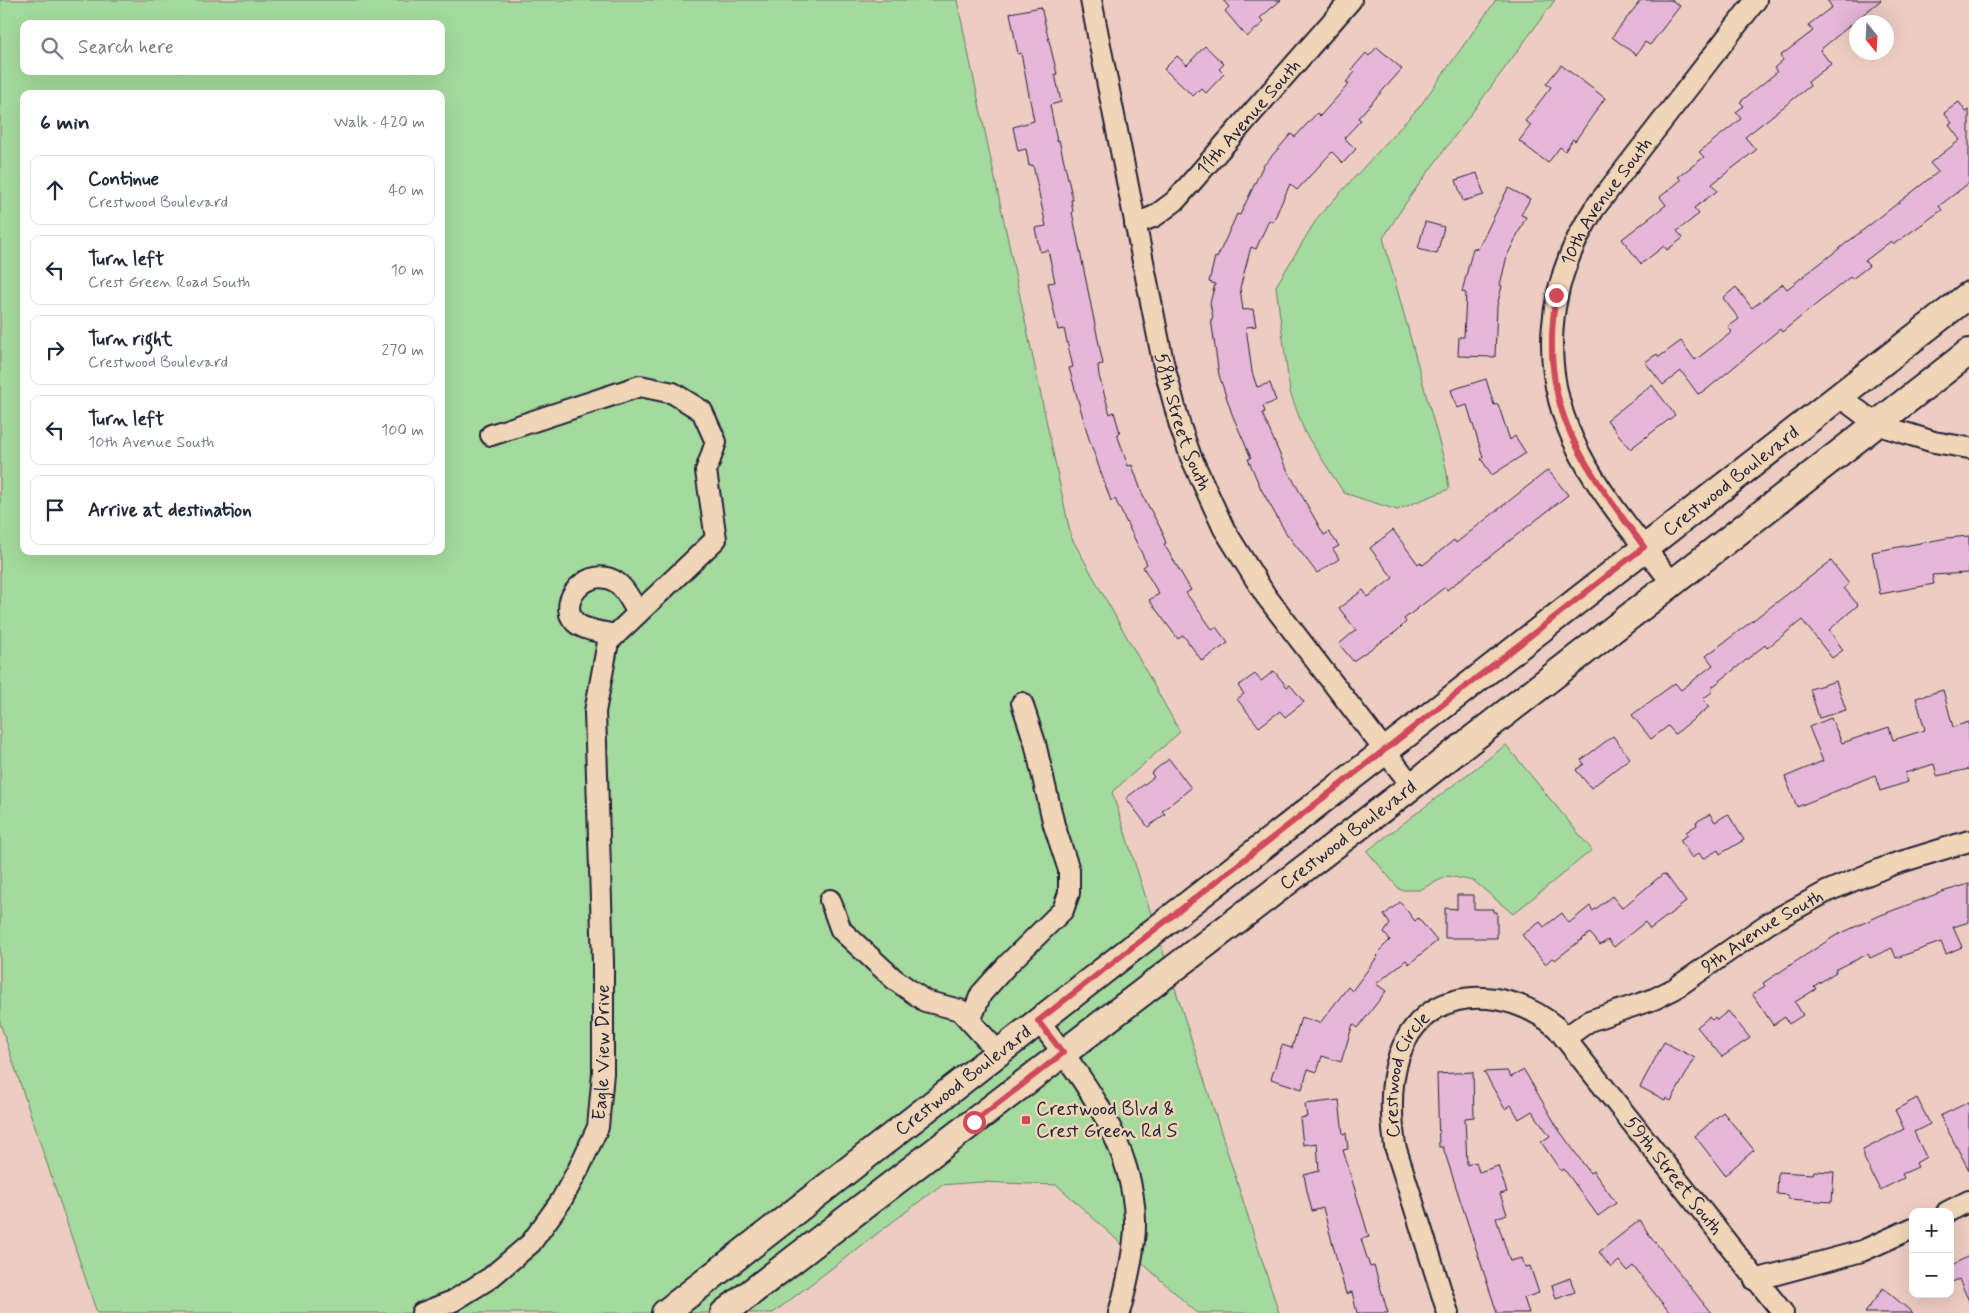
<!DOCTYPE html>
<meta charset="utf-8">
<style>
body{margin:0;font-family:Mynerve,sans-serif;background:#f2f2f3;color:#1f2937}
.controls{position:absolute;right:15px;bottom:15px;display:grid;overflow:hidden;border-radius:10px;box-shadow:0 5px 20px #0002}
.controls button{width:45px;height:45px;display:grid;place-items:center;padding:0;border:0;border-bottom:1px solid #e0e1e3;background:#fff;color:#1f2937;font:25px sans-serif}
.compass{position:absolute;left:1849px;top:15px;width:45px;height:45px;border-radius:50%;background:#fff;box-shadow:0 5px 20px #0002;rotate:162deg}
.stop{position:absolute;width:15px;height:15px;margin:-11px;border:4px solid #d1495b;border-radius:50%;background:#fff}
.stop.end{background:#d1495b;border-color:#fff;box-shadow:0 1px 5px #0008}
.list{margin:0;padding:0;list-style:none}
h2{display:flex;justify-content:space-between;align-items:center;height:65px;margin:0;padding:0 20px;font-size:21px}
h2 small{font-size:16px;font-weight:400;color:#747a83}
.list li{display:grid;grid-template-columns:32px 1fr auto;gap:15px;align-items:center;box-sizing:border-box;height:70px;margin:0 10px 10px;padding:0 10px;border:1px solid #e0e1e3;border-radius:10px}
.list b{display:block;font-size:19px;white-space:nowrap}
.list p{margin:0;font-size:16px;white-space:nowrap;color:#747a83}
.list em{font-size:16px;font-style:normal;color:#747a83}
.icon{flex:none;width:28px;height:28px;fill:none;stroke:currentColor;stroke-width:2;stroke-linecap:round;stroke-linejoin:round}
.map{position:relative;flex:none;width:1969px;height:1313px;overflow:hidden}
.search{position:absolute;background:#fff;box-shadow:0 5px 20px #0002;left:20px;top:20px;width:425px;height:55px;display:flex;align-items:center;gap:12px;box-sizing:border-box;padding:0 18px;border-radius:10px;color:#747a83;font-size:19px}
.panel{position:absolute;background:#fff;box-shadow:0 5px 20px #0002;left:20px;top:90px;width:425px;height:465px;border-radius:10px}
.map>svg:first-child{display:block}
.green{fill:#a4da9d;stroke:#637e6c;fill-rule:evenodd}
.building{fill:#e7b7d9;stroke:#22223b}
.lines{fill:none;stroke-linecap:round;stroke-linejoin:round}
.minor-casing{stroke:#22223b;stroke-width:24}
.major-casing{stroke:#22223b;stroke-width:30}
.minor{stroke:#f0d5b7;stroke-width:20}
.major{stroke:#f0d5b7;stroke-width:26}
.route{stroke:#d1495b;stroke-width:6}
.poi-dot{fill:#d1495b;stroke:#f0d5b7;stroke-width:2}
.labels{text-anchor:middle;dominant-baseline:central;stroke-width:5;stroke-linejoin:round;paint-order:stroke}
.street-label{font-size:19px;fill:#22223b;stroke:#f0d5b7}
.poi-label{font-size:19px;fill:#22223b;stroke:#f0d5b7;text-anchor:start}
</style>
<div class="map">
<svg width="1969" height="1313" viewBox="0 0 1969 1313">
<rect width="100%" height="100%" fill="#edccc1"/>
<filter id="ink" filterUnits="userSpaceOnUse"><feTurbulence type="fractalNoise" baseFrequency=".02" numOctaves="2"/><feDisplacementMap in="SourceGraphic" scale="10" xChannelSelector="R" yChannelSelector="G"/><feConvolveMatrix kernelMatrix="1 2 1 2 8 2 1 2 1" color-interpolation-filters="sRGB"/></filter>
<g filter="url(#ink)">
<path class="green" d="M0,0H957L1071,537L1180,732L1112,792L1279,1313H1197L1057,1185L980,1182L941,1185L773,1313H97L0,1023ZM24,24H441V71H24ZM24,94H441V551H24Z
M1496,0H1555L1409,198L1383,238L1446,467L1449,489L1397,510L1344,493L1305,433L1290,392L1276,286L1318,217L1420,106Z
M1506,745L1592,850L1513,914L1474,881L1448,876L1419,890H1400L1367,851Z"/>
<path class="building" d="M1223,0H1281L1260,18L1264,22L1247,37L1225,11L1229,7Z
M1641,0H1671L1680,6L1650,45L1645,42L1636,55L1612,37Z
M1827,0H1881L1820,50L1831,64L1808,82L1810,86L1745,137L1756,150L1712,184L1717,191L1694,208L1699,214L1677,231L1683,238L1667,250L1664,246L1641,264L1622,239L1666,205L1660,197L1681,180L1678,177L1704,157L1699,152L1741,119L1736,112L1744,106L1740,102L1777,72L1774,68L1783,60L1780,56L1813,31L1808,25L1832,7Z
M1041,7L1057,74H1055L1061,102L1050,105L1057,141L1059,140L1073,200H1071L1073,212H1072L1103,364L1098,365L1099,376L1110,414L1114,412L1120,433L1117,434L1128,466L1132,465L1143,496L1163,533H1162L1166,543L1164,544L1191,590L1186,593L1212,629L1216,627L1228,643L1202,661L1183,635L1178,639L1149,600L1159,594L1143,567L1147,564L1115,499L1111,501L1089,439L1069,368L1073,367L1064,329L1058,330L1048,283L1055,282L1048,250L1040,252L1035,228L1046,226L1033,165L1029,166L1026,149L1018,151L1013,127L1034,121L1021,53L1018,54L1010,13Z
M1205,46L1224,64L1219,69L1224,74L1206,93L1201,88L1193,96L1164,69L1177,56L1187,65Z
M1377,47L1402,69L1358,118L1361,120L1344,138L1356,149L1343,163L1332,152L1297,190L1290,184L1273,222L1269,220L1256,249L1251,247L1240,288L1243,310L1253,309L1256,326L1246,327L1252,372L1257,387L1270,383L1276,401L1263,406L1265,412L1262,413L1284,464L1324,535L1329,532L1339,546L1333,549L1339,559L1317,573L1286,533L1261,489L1248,459L1251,458L1232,414L1219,375L1211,319L1213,318L1210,303L1215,284L1209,282L1215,257L1217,258L1237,214L1240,215L1263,166L1291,134L1295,137L1317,113L1320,116L1349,84L1346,82L1355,72L1352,69L1366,53L1369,56Z
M1561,65L1605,98L1575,141L1573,139L1565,151L1560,147L1548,163L1519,141L1531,125L1525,121L1551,87L1546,84Z
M1959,102L1966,112L1969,110V183L1939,206L1942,210L1894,244L1891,241L1865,261L1869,266L1852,279L1850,277L1782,332L1780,329L1706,390L1698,394L1681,371L1663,385L1645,362L1657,354L1659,357L1681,341L1695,360L1732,332L1728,327L1739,319L1723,298L1736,287L1752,308L1783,284L1787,289L1938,172L1930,163L1960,140L1949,125L1952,123L1944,113Z
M1477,173L1484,195L1463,201L1456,180Z
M1508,188L1530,199L1521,215L1526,217L1507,256L1500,285L1502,286L1497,306L1495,357L1458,356L1459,337H1464L1466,293L1462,292L1473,248L1478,249Z
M1425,222L1444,227L1437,254L1418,249Z
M1486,379L1494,405L1498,404L1510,440L1515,436L1526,453L1492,475L1481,459L1483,457L1467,405L1457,408L1451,390Z
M1652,385L1675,415L1630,449L1607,420Z
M1548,470L1568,495L1447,590L1445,587L1404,619L1406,622L1397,631L1353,661L1339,644L1356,630L1339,608L1363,590L1368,597L1393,578L1370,548L1393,530L1418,564L1420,562L1423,565L1454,540L1456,543Z
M1969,536V573L1932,575L1934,584L1880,594L1872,552L1947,538Z
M1831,561L1849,584L1844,588L1858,605L1829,630L1843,650L1832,658L1802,620L1767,648L1765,645L1711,688L1713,691L1703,699L1709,707L1675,734L1668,726L1651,739L1632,715L1675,683L1681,690L1713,665L1706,656Z
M1274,671L1287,687L1290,685L1304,702L1285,717L1280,711L1259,727L1237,699L1244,694L1238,686L1255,674L1261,681Z
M1836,681L1846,710L1819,718L1810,689Z
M1943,690L1953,727L1969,722V769L1937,776L1934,764L1905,773L1908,782L1880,791L1875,775L1797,807L1785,777L1823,761L1809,727L1831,718L1842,743L1889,727L1893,740L1925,730L1916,698Z
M1613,736L1630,758L1591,788L1576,770L1584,764L1581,760Z
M1169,759L1191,788L1162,811L1165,814L1148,827L1126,798L1154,777L1151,773Z
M1710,814L1715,822L1728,814L1744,840L1720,854L1718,850L1703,859L1699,853L1692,858L1680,840L1688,835L1686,832L1697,825L1696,822Z
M1663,874L1666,875L1686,902L1650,929L1645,922L1614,947L1608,940L1600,945L1590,933L1555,960L1552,958L1545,964L1522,935L1540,922L1544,927L1562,913L1569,923L1590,906L1593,911L1612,896L1622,908Z
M1969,884V922L1953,927L1962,947L1946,954L1941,942L1896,958L1892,948L1870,958L1868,954L1835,970L1836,972L1814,986L1816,989L1795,1002L1803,1015L1789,1024L1785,1017L1773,1025L1752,994L1765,986L1763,983L1835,936L1881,915L1942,892Z
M1457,895H1474V909H1494V912H1497V938H1445V908L1457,909Z
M1400,902L1415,921L1418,918L1437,941L1409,964L1406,960L1376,984L1386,991L1358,1028L1353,1024L1341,1062L1322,1056L1317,1072L1308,1069L1302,1089L1271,1079L1282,1045L1292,1048L1301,1017L1320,1023L1348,987L1352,991L1378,956L1376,954L1390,940L1384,933L1390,924L1384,915Z
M1728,1011L1750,1038L1722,1057L1697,1027L1709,1017L1712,1020L1715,1017L1717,1020Z
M1664,1042L1695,1058L1671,1101L1666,1098L1665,1100L1640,1087Z
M1524,1070L1559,1130L1590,1173L1593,1171L1616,1203L1598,1216L1564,1169L1561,1171L1541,1142L1550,1136L1532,1111L1519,1119L1511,1105L1505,1109L1484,1072L1507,1071L1511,1077Z
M1473,1072L1474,1117L1465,1118L1467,1165L1476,1162L1479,1172L1498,1166L1507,1192L1500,1194L1507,1214L1496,1218L1510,1261L1522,1258L1525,1267L1530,1266L1539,1293L1524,1298L1529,1313H1497L1443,1147H1439L1437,1074Z
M1917,1098L1930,1124L1914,1132L1926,1157L1916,1163L1918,1167L1902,1174L1904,1178L1880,1190L1863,1156V1150L1904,1129L1895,1110Z
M1339,1100L1343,1134L1346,1133L1348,1149L1343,1150L1369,1237L1361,1239L1370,1267L1374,1266L1388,1313H1357L1352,1292L1346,1294L1323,1208L1312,1211L1307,1191L1304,1175L1319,1171L1317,1143L1303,1145L1300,1118L1307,1117L1305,1104Z
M1969,1102V1170L1940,1116Z
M1723,1112L1754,1150L1725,1175L1695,1136Z
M1814,1171L1834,1172L1832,1202L1788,1199V1195L1777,1194L1778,1172L1813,1174Z
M1640,1220L1648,1233L1711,1313H1670L1633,1266L1627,1271L1619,1261L1611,1268L1599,1252Z
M1969,1256V1301L1959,1279L1950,1283V1266Z
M1570,1278L1575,1292L1556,1299L1552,1285Z
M1883,1288L1913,1313H1865Z"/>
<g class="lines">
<g class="minor-casing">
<g id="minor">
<path id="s1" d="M1091,0L1163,362L1180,426L1191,457L1224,529L1266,596L1412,786"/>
<path id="s2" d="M1135,224L1155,216L1175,201L1351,0"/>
<path d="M1839,396L1876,424L1934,442L1969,448"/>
<path id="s3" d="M1673,584C1643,545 1602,497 1580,454C1537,372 1545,286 1594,209L1756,0"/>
<path d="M615,635C604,632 584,631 575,622C555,601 590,564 616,582C626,589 632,603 638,613"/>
<path d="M830,900L841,930L894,979L925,1001L960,1010L998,1052"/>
<path d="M970,1021L981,994L1008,964L1063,910L1069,893V870L1054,825L1035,743L1022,703"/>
<path d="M1039,1021C1083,1079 1133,1143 1135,1220C1136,1244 1126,1289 1119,1313"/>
<path id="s4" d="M1565,1038L1589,1021L1654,999L1674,989L1769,923L1828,891L1891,865L1969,841"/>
<path d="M1947,1212L1969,1201"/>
<path d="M1755,1280L1862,1251L1913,1228"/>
<path id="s5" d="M422,1313L453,1301L490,1278L531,1243L561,1201L579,1168L598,1127L603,1073V963L595,712L608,642L716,539L706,471L716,442L702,411L673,393L640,386L491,435"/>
<path id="s6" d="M1448,1313L1395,1146C1391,1117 1389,1085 1399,1056C1423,984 1505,984 1556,1027L1783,1313"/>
</g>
</g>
<g class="major-casing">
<g id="major">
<path id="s7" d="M665,1313L1969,295"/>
<path id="s8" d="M724,1313L1412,786L1969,352"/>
</g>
</g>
<use href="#minor" class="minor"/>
<use href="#major" class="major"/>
</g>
</g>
<g class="lines" filter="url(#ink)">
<path class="route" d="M974,1122L1063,1053L1038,1021L1644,547C1581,460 1538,410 1556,295"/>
</g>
<rect class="poi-dot" x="1021" y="1115" width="10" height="10" rx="2.5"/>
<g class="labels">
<g class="street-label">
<text stroke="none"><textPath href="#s2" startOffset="158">11th Avenue South</textPath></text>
<text stroke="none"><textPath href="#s3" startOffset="431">10th Avenue South</textPath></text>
<text stroke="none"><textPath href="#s1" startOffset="432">58th Street South</textPath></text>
<text stroke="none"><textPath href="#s7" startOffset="1352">Crestwood Boulevard</textPath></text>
<text stroke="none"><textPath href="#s8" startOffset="786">Crestwood Boulevard</textPath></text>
<text stroke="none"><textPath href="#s4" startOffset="226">9th Avenue South</textPath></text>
<text stroke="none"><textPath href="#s5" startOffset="340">Eagle View Drive</textPath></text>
<text stroke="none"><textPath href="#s6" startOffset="250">Crestwood Circle</textPath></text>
<text stroke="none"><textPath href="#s7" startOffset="378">Crestwood Boulevard</textPath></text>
<text stroke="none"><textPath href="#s6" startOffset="646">59th Street South</textPath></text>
</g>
<g class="poi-label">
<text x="1036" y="1109">Crestwood Blvd &amp;<tspan x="1036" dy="22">Crest Green Rd S</tspan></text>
</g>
</g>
</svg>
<div class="controls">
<button>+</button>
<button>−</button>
</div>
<svg class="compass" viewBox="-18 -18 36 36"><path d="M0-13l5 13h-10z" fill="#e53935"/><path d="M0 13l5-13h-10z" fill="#747a83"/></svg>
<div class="stop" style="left:974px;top:1122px"></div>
<div class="stop end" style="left:1556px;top:295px"></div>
<div class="search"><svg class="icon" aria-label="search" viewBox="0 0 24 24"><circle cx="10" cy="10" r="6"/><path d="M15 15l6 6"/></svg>Search here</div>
<section class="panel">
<h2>6 min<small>Walk · 420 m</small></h2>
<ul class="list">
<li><svg class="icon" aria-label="ahead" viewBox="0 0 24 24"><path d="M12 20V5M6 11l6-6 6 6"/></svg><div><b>Continue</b><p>Crestwood Boulevard</p></div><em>40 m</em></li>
<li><svg class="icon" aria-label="left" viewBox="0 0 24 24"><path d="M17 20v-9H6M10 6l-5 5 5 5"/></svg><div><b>Turn left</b><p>Crest Green Road South</p></div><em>10 m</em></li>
<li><svg class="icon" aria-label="right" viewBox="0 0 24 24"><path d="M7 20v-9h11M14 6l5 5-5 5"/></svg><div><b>Turn right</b><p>Crestwood Boulevard</p></div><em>270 m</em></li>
<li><svg class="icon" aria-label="left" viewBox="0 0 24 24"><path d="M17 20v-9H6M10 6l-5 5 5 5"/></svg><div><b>Turn left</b><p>10th Avenue South</p></div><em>100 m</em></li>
<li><svg class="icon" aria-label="arrive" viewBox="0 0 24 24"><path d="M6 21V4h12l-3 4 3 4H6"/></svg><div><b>Arrive at destination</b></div></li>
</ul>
</section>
</div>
